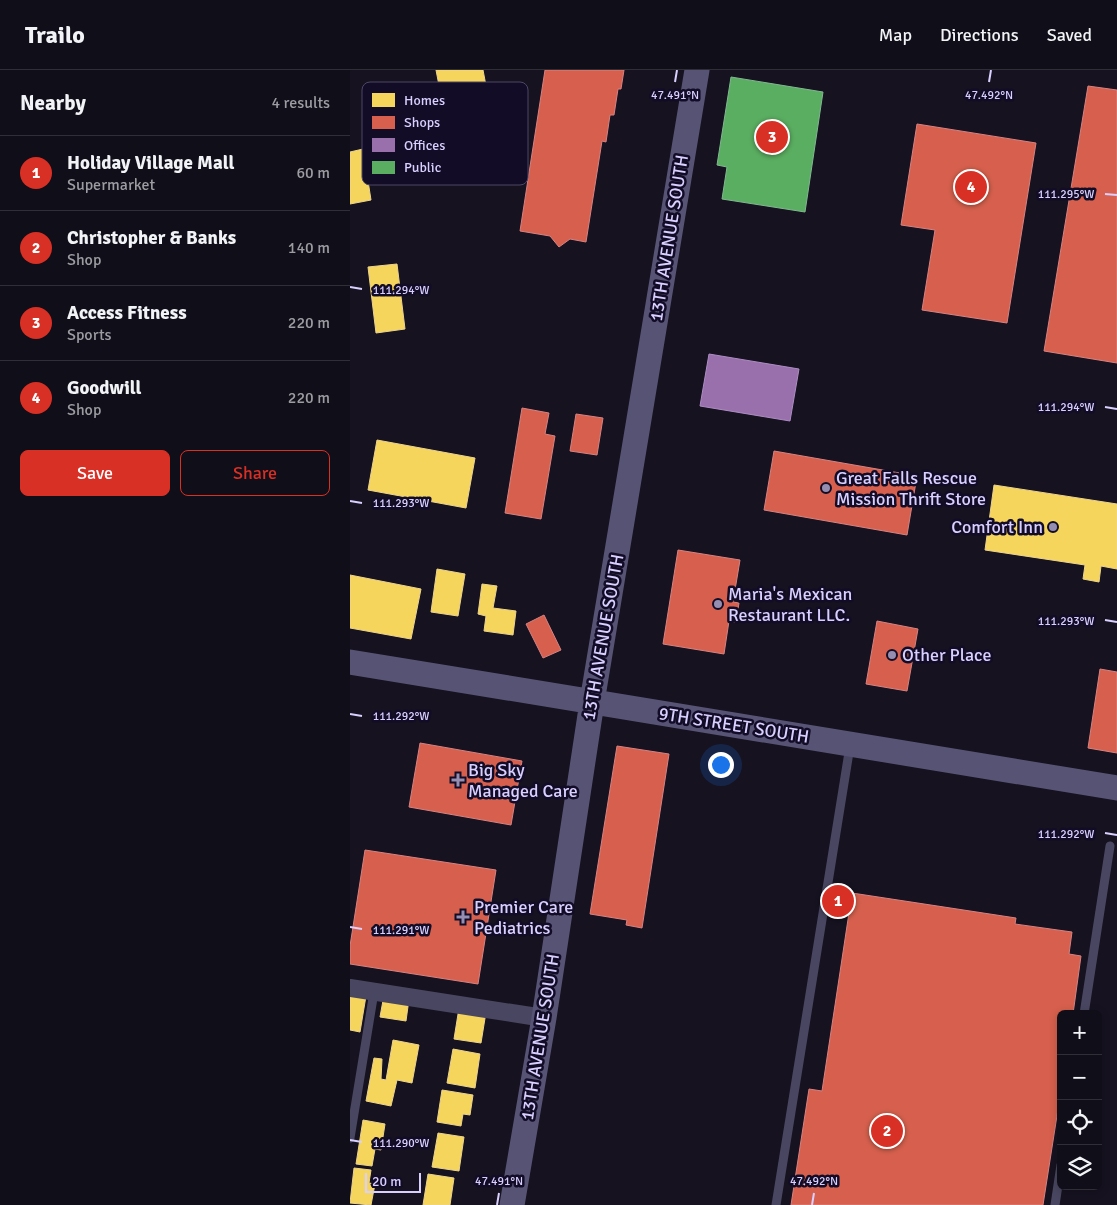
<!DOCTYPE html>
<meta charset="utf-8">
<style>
body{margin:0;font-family:Signika,sans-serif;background:#1e1c25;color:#f1f3f6}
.controls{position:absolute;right:15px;bottom:15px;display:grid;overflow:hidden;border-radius:8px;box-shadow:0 2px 8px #0003}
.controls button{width:45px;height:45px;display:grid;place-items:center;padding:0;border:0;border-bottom:1px solid #302e37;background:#100e18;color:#f1f3f6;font:25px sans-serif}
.scale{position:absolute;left:15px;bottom:12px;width:56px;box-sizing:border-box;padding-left:5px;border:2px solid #d9d0ff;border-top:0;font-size:14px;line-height:18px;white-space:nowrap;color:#d9d0ff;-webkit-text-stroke:4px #120c26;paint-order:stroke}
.you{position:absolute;left:370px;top:694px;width:18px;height:18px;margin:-12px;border:4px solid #fff;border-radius:50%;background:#1a73e8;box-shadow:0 0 0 8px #1a73e833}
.badge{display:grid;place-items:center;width:32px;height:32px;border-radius:50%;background:#d93025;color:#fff;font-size:16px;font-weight:700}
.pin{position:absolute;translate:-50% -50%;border:2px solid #fff;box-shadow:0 1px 5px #0006}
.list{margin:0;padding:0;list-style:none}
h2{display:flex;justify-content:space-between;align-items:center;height:65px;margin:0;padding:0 20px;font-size:21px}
h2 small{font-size:16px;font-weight:400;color:#9c9ca2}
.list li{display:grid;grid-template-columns:32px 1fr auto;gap:15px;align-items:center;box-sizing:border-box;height:75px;padding:0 20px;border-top:1px solid #302e37}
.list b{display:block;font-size:19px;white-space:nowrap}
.list p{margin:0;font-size:16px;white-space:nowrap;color:#9c9ca2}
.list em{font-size:16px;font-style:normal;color:#9c9ca2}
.actions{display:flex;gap:10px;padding:15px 20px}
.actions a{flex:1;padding:11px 0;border:1px solid #d93025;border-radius:8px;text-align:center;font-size:18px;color:#d93025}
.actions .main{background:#d93025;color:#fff}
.icon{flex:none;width:28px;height:28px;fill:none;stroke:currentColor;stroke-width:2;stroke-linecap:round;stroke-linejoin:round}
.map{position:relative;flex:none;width:767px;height:1135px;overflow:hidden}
header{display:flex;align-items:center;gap:30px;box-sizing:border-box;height:70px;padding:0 25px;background:#100e18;border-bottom:1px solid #302e37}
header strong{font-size:24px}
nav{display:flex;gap:28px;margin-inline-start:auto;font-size:18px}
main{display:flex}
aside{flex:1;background:#100e18}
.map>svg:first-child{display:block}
.homes{fill:#f6d55c;stroke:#edd48d}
.shops{fill:#d6604d;stroke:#d78282}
.offices{fill:#9970ab;stroke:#ac8dc4}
.public{fill:#5aae61;stroke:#80b890}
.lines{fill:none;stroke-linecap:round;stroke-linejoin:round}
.lane{stroke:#494661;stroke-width:9}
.street{stroke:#494661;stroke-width:18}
.secondary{stroke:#575374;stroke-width:25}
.ticks{fill:none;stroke:#d9d0ff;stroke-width:2}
.poi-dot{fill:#958eb1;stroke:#120c26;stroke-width:2}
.labels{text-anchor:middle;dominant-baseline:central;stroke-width:5;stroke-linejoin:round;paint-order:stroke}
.street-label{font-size:18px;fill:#d9d0ff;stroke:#120c26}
.poi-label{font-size:18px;fill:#d9d0ff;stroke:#120c26;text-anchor:start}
.key{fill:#120c26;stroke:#4e4767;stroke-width:1}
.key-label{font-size:14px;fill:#d9d0ff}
.ticks-label{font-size:12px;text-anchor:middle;fill:#d9d0ff;stroke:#120c26;stroke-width:5;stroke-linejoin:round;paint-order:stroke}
</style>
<header>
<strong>Trailo</strong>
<nav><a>Map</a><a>Directions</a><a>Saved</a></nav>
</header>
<main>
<aside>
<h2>Nearby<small>4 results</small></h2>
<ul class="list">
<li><span class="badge">1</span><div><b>Holiday Village Mall</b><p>Supermarket</p></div><em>60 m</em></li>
<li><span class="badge">2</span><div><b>Christopher &amp; Banks</b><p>Shop</p></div><em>140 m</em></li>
<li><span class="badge">3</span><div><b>Access Fitness</b><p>Sports</p></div><em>220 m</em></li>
<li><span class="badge">4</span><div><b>Goodwill</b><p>Shop</p></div><em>220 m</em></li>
</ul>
<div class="actions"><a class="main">Save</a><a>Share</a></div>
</aside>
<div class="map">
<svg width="767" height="1135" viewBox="0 0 767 1135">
<rect width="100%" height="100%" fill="#161220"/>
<path class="homes" d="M86,0H133L148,79L103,88Z
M13,79L21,130L0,134V82Z
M47,194L55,259L26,263L18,197Z
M27,370L125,388L116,438L18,420Z
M644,415L767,434V499L751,496L749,512L733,509L735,495L635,480Z
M87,499L115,504L108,546L81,542Z
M0,505L71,519L61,569L0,558Z
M132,514L147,516L143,538L166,541L163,565L134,561L136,546L128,544Z
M0,923L16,926L10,962L0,960Z
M34,925L59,929L56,951L30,947Z
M109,938L136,942L131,973L104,969Z
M43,970L69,975L62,1013L47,1010L41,1036L16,1031L24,988L32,989L31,1009L36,1010Z
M103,979L130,984L125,1018L97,1013Z
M92,1020L123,1025L120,1045L113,1044L111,1056L87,1052Z
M13,1050L35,1054L31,1080L25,1079L22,1096L6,1094Z
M88,1063L114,1067L109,1101L82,1097Z
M4,1098L21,1100L19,1113L25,1114L21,1135L0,1133Z
M78,1104L104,1108L100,1135H73Z"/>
<path class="shops" d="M195,0H274L271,19H268L264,45H260L256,72L252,71L236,172L220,169L209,177L200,166L170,161Z
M738,16L767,20V293L694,281Z
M567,54L686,73L657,253L572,240L585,160L551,155Z
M172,338L199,343L195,364L205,366L191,449L155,443Z
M226,344L253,348L247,385L220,381Z
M424,381L567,406L557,465L414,440Z
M328,480L390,490L383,532L389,533L386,552L379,551L374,584L313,574Z
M194,545L211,580L193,588L176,554Z
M527,551L568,559L557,621L516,614Z
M750,599L767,602V683L738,678Z
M70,673L172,691L161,755L59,737Z
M267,676L319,684L292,858L276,855L277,850L240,844Z
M15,780L146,800L128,914L0,894V876Z
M502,823L666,848L665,854L722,862L719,884L731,886L723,944H711V1020L693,1135H441L459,1019L472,1021Z"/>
<path class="offices" d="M359,284L449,299L440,351L350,336Z"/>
<path class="public" d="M381,7L473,22L455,142L372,129L377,97L367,95Z"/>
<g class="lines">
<path class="lane" d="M734,944L760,776
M0,1068L24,922
M426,1135L500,676
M705,1135L711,1095"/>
<path class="street" d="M0,918L194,948"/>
<path class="secondary" d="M0,592L767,718
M162,1135L194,948L242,632L347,0"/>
</g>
<path class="ticks" d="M325,12L327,0M639,12L641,0M755,124L767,125M0,217L12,219M755,337L767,339M0,431L12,433M755,550L767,552M0,644L12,646M755,763L767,765M0,857L12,859M0,1070L12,1072M147,1135L149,1123M462,1135L464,1123"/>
<g class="poi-dot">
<circle cx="476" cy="418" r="5"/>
<circle cx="703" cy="457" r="5"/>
<circle cx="368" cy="534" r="5"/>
<circle cx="542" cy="585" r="5"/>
<path d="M105.5 702.5h5v5h5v5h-5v5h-5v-5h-5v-5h5z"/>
<path d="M110.5 839.5h5v5h5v5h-5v5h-5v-5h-5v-5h5z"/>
</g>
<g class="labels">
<g class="street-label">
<text transform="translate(319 168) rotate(-81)">13TH AVENUE SOUTH</text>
<text transform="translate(253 567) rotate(-80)">13TH AVENUE SOUTH</text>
<text transform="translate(384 655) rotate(9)">9TH STREET SOUTH</text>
<text transform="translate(190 967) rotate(-81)">13TH AVENUE SOUTH</text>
</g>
<g class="poi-label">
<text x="486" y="408">Great Falls Rescue<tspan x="486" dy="21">Mission Thrift Store</tspan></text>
<text x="693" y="457" text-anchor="end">Comfort Inn</text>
<text x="378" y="524">Maria's Mexican<tspan x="378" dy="21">Restaurant LLC.</tspan></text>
<text x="552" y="585">Other Place</text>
<text x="118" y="700">Big Sky<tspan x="118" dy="21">Managed Care</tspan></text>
<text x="124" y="837">Premier Care<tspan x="124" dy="21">Pediatrics</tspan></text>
</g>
</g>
<rect x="12" y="12" width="166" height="103" rx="8" class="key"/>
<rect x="22" y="23" width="23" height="14" fill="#f6d55c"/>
<rect x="22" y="46" width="23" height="13" fill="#d6604d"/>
<rect x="22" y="68" width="23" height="14" fill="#9970ab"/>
<rect x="22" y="91" width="23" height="13" fill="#5aae61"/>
<g class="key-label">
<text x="54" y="35">Homes</text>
<text x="54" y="57">Shops</text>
<text x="54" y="80">Offices</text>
<text x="54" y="102">Public</text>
</g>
<g class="ticks-label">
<text x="325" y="29">47.491°N</text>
<text x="639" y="29">47.492°N</text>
<text x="716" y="128">111.295°W</text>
<text x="51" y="224">111.294°W</text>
<text x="716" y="341">111.294°W</text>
<text x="51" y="437">111.293°W</text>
<text x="716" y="555">111.293°W</text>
<text x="51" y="650">111.292°W</text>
<text x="716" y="768">111.292°W</text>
<text x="51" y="864">111.291°W</text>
<text x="51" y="1077">111.290°W</text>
<text x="149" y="1115">47.491°N</text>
<text x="464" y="1115">47.492°N</text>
</g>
</svg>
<div class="controls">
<button>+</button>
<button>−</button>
<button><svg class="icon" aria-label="locate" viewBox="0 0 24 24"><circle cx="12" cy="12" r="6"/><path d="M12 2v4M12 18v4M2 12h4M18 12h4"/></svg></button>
<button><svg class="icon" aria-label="layers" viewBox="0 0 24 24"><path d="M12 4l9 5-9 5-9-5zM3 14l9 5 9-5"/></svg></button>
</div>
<div class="scale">20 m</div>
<div class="you"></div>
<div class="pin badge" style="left:488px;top:831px">1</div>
<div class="pin badge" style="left:537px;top:1061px">2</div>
<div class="pin badge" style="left:422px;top:67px">3</div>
<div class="pin badge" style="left:621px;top:117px">4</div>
</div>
</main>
